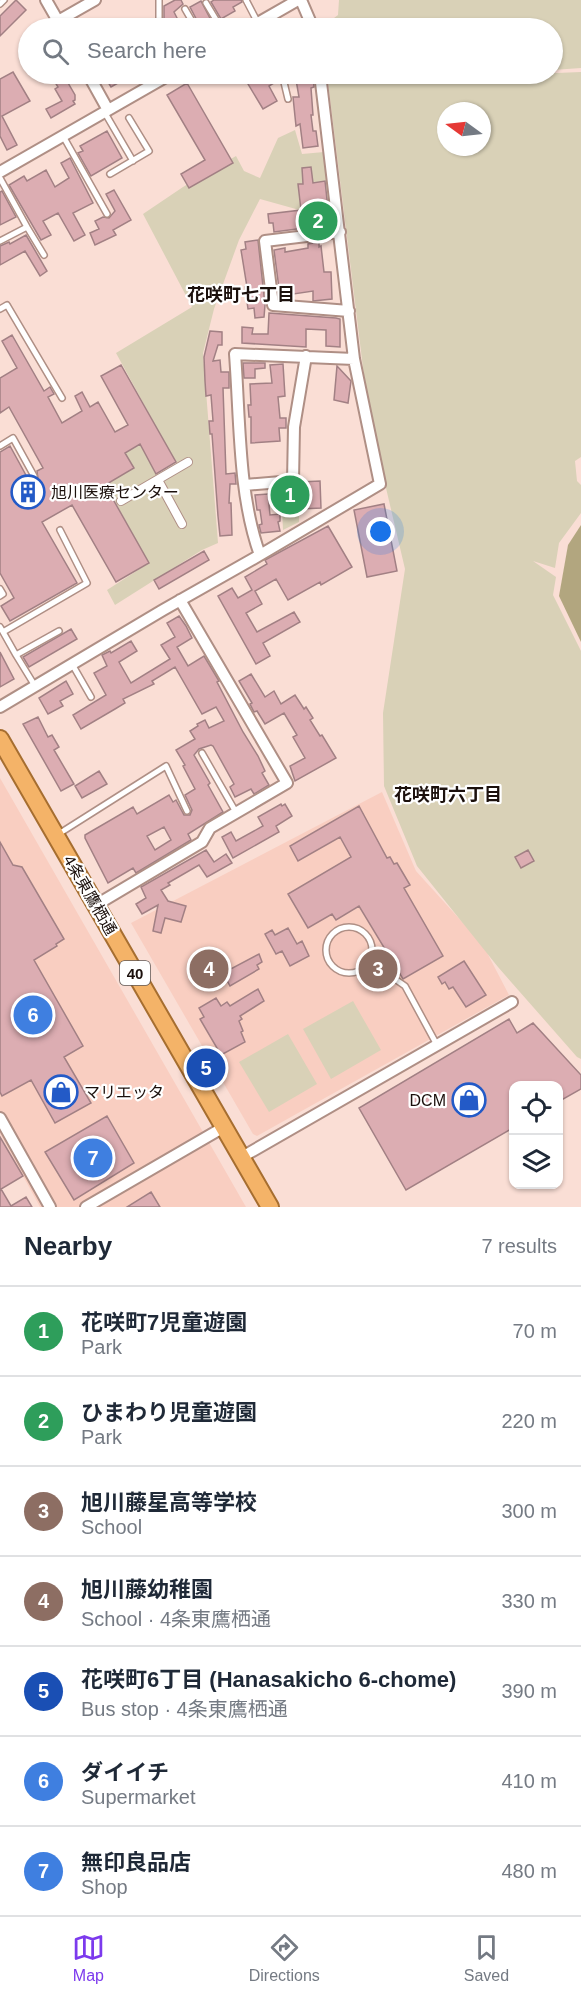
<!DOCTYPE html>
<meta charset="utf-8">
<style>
body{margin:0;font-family:Helvetica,"Noto Sans JP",sans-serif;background:#f2f2f3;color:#1f2937}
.controls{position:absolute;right:18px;bottom:18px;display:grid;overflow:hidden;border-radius:12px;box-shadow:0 2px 4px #0004}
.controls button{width:54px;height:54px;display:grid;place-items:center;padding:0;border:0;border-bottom:2px solid #e0e1e3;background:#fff;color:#1f2937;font:30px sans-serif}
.compass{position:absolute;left:437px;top:102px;width:54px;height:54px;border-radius:50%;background:#fff;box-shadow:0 2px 4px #0004;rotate:285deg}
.you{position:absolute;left:381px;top:532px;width:21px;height:21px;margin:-15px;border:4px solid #fff;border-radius:50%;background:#1a73e8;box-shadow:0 0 0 9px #1a73e833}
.badge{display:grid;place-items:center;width:39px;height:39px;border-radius:50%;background:#7c3aed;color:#fff;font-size:20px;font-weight:700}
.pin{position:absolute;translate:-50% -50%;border:3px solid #fff;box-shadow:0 2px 6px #0006}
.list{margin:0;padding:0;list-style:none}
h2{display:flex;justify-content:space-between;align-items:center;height:78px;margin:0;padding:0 24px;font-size:26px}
h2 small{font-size:20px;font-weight:400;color:#747a83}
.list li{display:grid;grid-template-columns:39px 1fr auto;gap:18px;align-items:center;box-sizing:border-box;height:90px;padding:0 24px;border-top:2px solid #e0e1e3}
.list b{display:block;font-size:22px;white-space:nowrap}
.list p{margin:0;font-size:20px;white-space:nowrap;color:#747a83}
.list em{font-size:20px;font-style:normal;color:#747a83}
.icon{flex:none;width:33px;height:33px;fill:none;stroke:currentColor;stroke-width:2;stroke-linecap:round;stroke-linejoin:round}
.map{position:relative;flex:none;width:581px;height:1207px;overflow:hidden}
.search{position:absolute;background:#fff;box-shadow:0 2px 4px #0004;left:18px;right:18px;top:18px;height:66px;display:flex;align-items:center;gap:15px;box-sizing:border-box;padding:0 21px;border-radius:33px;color:#747a83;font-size:22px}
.sheet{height:708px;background:#fff}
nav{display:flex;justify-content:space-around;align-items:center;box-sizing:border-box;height:84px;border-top:2px solid #e0e1e3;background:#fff;font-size:16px;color:#747a83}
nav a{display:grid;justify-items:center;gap:3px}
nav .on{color:#7c3aed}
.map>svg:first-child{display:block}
.built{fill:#f9cec1}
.green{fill:#d9d1b7;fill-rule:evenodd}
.forest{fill:#b2a67f}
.building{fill:#dcadb2;stroke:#a28084;stroke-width:1.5;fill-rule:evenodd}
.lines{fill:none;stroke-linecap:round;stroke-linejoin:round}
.service-casing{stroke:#af8f85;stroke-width:8}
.pedestrian-casing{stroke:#af8f85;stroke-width:10}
.minor-casing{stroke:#af8f85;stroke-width:14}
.trunk-casing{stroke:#a66e30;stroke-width:20}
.service{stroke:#fff;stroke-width:5}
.pedestrian{stroke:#fff;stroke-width:8}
.minor{stroke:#fff;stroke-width:10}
.trunk{stroke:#f4b368;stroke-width:16}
.labels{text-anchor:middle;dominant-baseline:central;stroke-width:4.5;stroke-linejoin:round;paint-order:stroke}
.shield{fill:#fff;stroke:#5f5855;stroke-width:1.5}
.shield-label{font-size:15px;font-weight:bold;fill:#1b100c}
.poi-label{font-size:16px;fill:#1b100c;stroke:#fff;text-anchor:start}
.street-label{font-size:16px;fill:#1b100c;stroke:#fff}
.neighbourhood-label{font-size:18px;font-weight:bold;fill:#1b100c;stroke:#fff}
</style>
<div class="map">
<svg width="581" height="1207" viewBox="0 0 581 1207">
<rect width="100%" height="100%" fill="#faded5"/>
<path class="built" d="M0,778L246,1207H40L0,1134Z
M382,792L416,871L483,945L509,995L257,1136L253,1134L131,923Z"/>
<path class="green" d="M339,0H581V68L553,70L552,28H321L338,15Z
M581,72V457L575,461L577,481L581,485V513L559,543L555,568L533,561L556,577L553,595L581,651V1059L577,1057L498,967L417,866L384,786L383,713L405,569L386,488L364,376L327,74H509L506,75ZM446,111H482V147H446Z
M295,130L302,154L324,152L332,224L329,228L306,232L303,211L260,199L239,240L214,309L203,353L218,543L202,550L115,605L107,590L149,563L103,480L115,479L134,468L125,453L140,444L157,474L176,463L116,353L192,307L143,214L183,187L236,156L244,171L260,178L278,138Z
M281,482H299V522L283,530Z
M353,1001L381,1050L331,1079L303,1029Z
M288,1034L317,1084L269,1112L239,1062Z"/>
<path class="forest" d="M581,525V642L559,596L568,545Z"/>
<path class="building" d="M16,0L26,10L0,36V16Z
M175,0H181L183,4L174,12L182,28H168L164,22V6Z
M214,0H241L242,2L233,7L235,11L221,19L211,2Z
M201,1L214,26L210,28H201L190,7Z
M13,72L30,101L2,116L17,145L7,150L0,136V79Z
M50,74H81L67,81L75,95V100L73,101L75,104L51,118L46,109L62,101L55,89L58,87Z
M103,74H134L111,87Z
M242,74H257L259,77L265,74H272L277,81L269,86L277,101L263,109Z
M295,74H299L302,79L313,77L314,87L311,88L313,115H311L313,131H316L318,146L303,148L300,124L296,126L293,97H299Z
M187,83L233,163L189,188L181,174L205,160L167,95Z
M107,131L122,158L91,176L78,153L83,151L80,146Z
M70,158L93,203L73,213L85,235L74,241L58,213L43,221L51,235L41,240L9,185L24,176L27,181L46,170L55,187L69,178L61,163Z
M311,167L313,183L325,181L328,209L302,211L304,228L274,232L273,223H269L268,214L301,210L298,184H303L302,168Z
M114,190L131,220L113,230L116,235L95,245L90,233L99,229L95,221L103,217L109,218L115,211L106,194Z
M2,191L16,217L0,225V192Z
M26,235L47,271L40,276L25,251L0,265V246L9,242L10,244Z
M258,240L265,305L264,317L255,318L254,308L248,309L245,287H247L241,250L246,249L245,242Z
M319,242V247L321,246L324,272H331L332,299L313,301V291L280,296L274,250L285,248V252L308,248V244Z
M269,313L336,318L340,319V347L326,346V330L306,329V347L242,343V327L253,328L252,334H268Z
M210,331L222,332V345H218L213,361L220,360L221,372H229V388H223L226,474L235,473L236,484H230L229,503H231L232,535L220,536L218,516L212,434H210L209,421H213L211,395L206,396L205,381L204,357Z
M12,335L44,391L50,387L54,394L48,397L62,423L82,411L75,396L82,392L90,407L98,402L115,432L128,425L101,376L121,365L176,462L156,474L140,444L125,453L134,468L105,485L149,563L116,582L72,505L42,522L77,583L10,621L1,606L14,598L0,573V452L10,446L27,477L32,480L38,479L37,471L43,468L9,407L0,413V378L17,368L2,341Z
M243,363H265V368L255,369V378H244Z
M283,364L285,396L278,397L280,418H286V428H279L280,441L251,443V417H249L248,405H251L250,384L272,383L270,365Z
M337,366L351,381L348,403L334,400Z
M320,481L321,508L300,509V482Z
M268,494L270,515L280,514V521L278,522L280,531L261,533L259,525L262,524L260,510H257L255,495Z
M384,504L397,571L367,577L354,510Z
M328,526L352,567L321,585L320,582L288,600L276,579L255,591L262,604L246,613L257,632L294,612L300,622L263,643L270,656L256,664L218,596L232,588L238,598L252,590L245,577L267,564L265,560Z
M204,551L209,560L159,589L154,580Z
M179,616L186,626L192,638L177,647L188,666L204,656L219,681L217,682L243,732L258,756L265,771L262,773L269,785L254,794L251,789L235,797L230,787L234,784L213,746L211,745L199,749L194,755L210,783L208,785L223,812L188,834L191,840L136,873L133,868L108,883L85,838V835L133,807L137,814L169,795L173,802L176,800L184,815H190L192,810L185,795L195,789L183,766L185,765L176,750L195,739L190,731L198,726L197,724L205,720L209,728L224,721L216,707L202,714L175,667L152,681L154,684L123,699L125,703L115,709L81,729L73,715L106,695L94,673L107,666L102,655L110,651L111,653L131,641L137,651L119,662L131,683L170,659L161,645L175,637L167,623ZM164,827L171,840L155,850L147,836Z
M71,629L77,639L29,667L23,657Z
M0,652L14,679L0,687Z
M251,674L265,697L274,691L281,704L295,695L304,709L306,707L313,718L310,720L320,736L322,735L336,758L295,781L290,766L305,758L293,737L297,735L284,713L265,724L257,711L254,712L250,704L252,703L239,681Z
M66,681L73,694L60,701L63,706L48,714L39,698Z
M38,717L48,737L52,735L59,747L54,750L74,784L61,791L23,724Z
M99,771L107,784L82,798L75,786Z
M281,804L282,806L285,804L292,816L276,826L279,832L233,858L222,837L231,832L236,841L263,826L258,817Z
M359,806L387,858L390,857L394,864L397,863L410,885L404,888L443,956L403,979L359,906L336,920L332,914L308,928L288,894L351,857L340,837L298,861L290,846Z
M0,842L13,865L22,867L64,939L56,944L57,946L34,960L83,1046L64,1057L91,1103L55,1123L31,1080L2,1096L0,1092Z
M206,850L214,862L226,854L232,863L207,877L199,865L168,883L170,885L161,890L168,901L186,906L181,922L165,918L161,933L153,931L158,905L142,914L136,904L146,898L141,887Z
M528,850L534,861L521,868L515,857Z
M288,928L297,944L302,941L309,956L290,966L282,951L276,954L265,934L272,930L275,935Z
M259,954L262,962L257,965L259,969L230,986L223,973Z
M464,961L486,995L466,1007L453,987L449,989L445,982L442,984L438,977Z
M258,989L264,1001L240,1016L242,1019L239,1021L243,1031L241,1032L245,1042L221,1055L200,1019L204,1017L199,1008L216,998L221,1006L227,1002L230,1006Z
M509,1019L517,1033L533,1023L581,1075V1089L558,1102V1086H513V1128L406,1190L359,1108Z
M107,1116L134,1163L74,1200L45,1152Z
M0,1137L23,1176L1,1189L11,1206L26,1197L32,1207H0Z
M151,1192L160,1207H127Z"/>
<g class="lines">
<g class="service-casing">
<path id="service" d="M246,0L258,23
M206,3L221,28
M0,4L4,0
M185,9L196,28
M159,28V0
M282,74L288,99
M105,113L133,161
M63,136L107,214
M110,174L149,151L129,118
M0,178L27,227L0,241
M27,227L44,255
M0,309L7,305L62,398
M0,446L13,438L34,476
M0,589L3,594L0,596
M0,627L3,632L87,583L60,530
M3,632L16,655
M72,664L91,697
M35,686L16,655L59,631
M202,753L237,814
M57,835L166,766L187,811
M326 950a23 23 0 1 1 46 0a23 23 0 1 1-46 0Z
M369,961L405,986L437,1045"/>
</g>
<g class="pedestrian-casing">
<path id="pedestrian" d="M158,480L182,524
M121,501L188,462"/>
</g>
<g class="minor-casing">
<path id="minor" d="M46,0L62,28
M301,0L313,28
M58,21L95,0
M249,28L298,0
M88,74L108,110
M0,172L171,74
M340,232L265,241L273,305L349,311
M245,485L293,481L294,427L306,356
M260,555C238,495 240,418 235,354L354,359
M0,707L163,610L260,555L380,484L354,359L320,74
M96,905L202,842L210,828L287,783L180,600
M0,1118L50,1207
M242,1157L512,1002
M86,1207L224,1127"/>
</g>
<g class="trunk-casing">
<path id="trunk" d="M0,739L270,1207"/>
</g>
<use href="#service" class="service"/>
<use href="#pedestrian" class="pedestrian"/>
<use href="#minor" class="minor"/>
<use href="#trunk" class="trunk"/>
</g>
<defs>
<g id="building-ring" transform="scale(1.725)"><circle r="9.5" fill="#fff" stroke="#235ac7" stroke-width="1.5"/><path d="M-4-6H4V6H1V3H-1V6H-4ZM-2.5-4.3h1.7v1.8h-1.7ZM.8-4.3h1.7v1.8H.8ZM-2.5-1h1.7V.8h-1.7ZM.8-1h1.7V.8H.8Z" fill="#235ac7"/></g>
<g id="shop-ring" transform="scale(1.725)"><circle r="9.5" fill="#fff" stroke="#235ac7" stroke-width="1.5"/><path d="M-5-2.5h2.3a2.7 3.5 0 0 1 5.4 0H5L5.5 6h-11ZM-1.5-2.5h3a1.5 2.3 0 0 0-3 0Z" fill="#235ac7"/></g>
</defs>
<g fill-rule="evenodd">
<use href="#building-ring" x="28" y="492"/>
<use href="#shop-ring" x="61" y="1092"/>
<use href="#shop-ring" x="469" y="1100"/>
</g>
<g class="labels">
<rect class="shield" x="120" y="961" width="30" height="24" rx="4.5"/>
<g class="shield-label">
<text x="135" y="973">40</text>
</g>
<g class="poi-label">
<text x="51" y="492">旭川医療センター</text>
<text x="84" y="1092">マリエッタ</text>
<text x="446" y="1100" text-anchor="end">DCM</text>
</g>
<g class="street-label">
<text transform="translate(90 895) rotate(60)">4条東鷹栖通</text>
</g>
<g class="neighbourhood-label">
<text x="241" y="295">花咲町七丁目</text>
<text x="448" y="795">花咲町六丁目</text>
</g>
</g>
</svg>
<div class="controls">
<button><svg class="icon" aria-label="locate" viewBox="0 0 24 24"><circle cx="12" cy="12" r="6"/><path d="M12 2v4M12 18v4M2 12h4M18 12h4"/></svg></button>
<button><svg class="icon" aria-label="layers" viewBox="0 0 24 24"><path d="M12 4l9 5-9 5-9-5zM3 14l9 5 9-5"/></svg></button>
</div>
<svg class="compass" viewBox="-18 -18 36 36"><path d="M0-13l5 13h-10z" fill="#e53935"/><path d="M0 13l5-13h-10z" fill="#747a83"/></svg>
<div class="you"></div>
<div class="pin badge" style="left:290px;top:495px;background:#2e9e5b">1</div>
<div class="pin badge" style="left:318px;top:221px;background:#2e9e5b">2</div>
<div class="pin badge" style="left:378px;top:969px;background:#8d6e63">3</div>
<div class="pin badge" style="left:209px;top:969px;background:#8d6e63">4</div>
<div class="pin badge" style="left:206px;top:1068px;background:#1a4fb4">5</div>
<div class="pin badge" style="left:33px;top:1015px;background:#3f7fe0">6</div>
<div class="pin badge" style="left:93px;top:1158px;background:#3f7fe0">7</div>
<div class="search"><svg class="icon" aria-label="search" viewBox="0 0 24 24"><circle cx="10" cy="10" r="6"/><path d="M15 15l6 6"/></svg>Search here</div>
</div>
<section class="sheet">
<h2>Nearby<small>7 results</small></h2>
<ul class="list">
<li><span class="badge" style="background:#2e9e5b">1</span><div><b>花咲町7児童遊園</b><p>Park</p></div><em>70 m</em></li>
<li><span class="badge" style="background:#2e9e5b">2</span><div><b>ひまわり児童遊園</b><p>Park</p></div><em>220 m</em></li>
<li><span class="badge" style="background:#8d6e63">3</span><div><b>旭川藤星高等学校</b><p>School</p></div><em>300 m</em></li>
<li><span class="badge" style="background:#8d6e63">4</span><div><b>旭川藤幼稚園</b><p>School · 4条東鷹栖通</p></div><em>330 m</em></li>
<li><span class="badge" style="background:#1a4fb4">5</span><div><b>花咲町6丁目 (Hanasakicho 6-chome)</b><p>Bus stop · 4条東鷹栖通</p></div><em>390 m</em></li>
<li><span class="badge" style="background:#3f7fe0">6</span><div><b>ダイイチ</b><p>Supermarket</p></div><em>410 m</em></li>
<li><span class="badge" style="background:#3f7fe0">7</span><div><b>無印良品店</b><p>Shop</p></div><em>480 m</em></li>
</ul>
</section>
<nav>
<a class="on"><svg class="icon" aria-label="map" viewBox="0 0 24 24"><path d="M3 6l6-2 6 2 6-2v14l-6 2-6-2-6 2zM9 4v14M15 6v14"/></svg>Map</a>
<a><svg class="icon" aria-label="directions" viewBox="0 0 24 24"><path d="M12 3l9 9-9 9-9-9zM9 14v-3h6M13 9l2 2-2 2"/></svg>Directions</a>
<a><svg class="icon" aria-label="saved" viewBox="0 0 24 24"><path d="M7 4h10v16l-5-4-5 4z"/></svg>Saved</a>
</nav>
